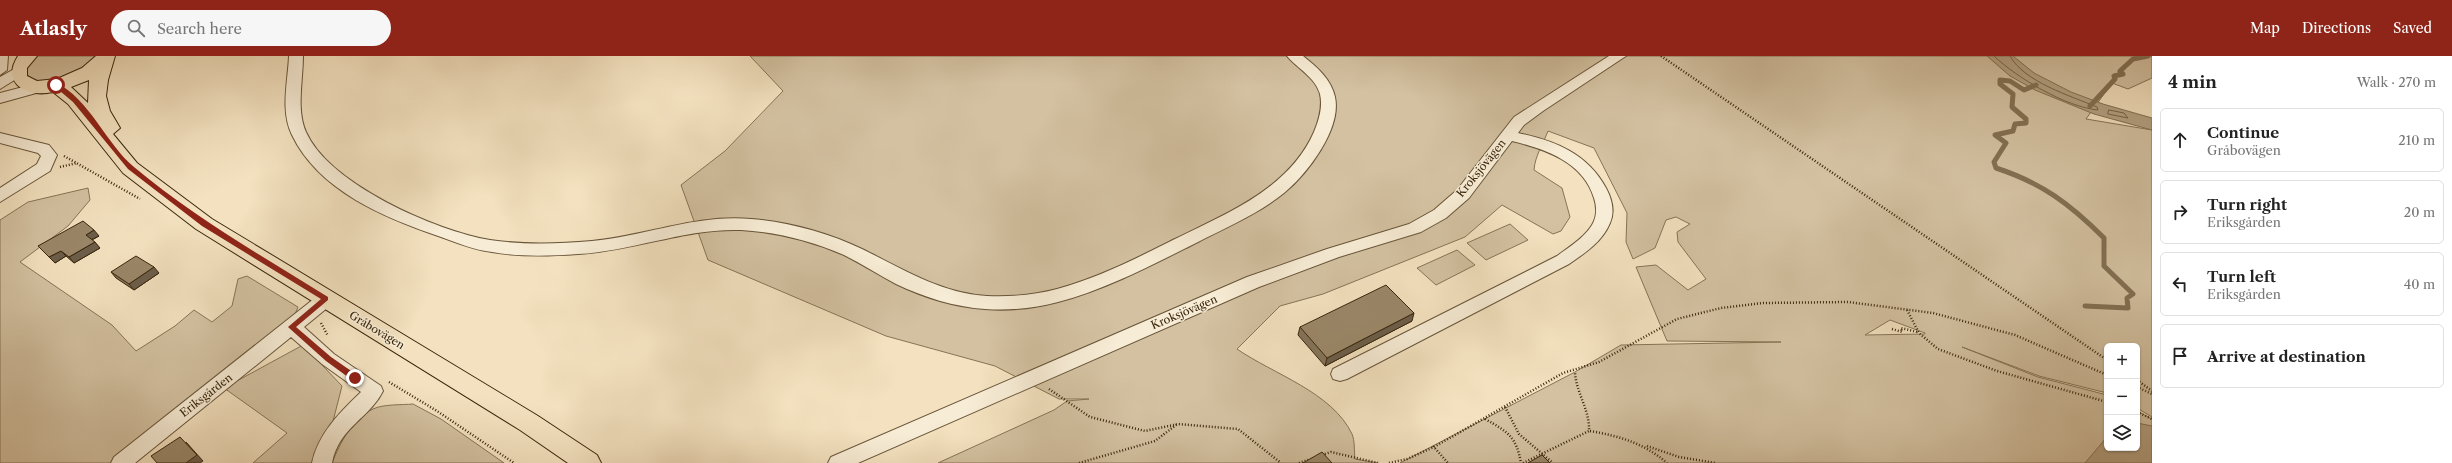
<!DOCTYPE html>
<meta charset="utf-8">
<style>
body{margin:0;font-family:"Libre Caslon Text",serif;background:#f6f6f6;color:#222}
.controls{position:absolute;right:12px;bottom:12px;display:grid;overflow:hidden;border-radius:6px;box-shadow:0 1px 3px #0004}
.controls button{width:36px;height:36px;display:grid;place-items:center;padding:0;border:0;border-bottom:1px solid #e0e0e0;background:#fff;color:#222;font:20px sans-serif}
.stop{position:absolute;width:12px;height:12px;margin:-9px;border:3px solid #8f2418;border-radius:50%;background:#fff}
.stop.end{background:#8f2418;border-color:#fff;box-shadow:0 1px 4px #0008}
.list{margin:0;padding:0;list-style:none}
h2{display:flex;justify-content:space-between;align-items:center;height:52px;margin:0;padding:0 16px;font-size:17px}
h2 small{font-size:13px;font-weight:400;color:#767676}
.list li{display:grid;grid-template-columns:26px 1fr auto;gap:12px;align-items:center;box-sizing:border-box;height:64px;margin:0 8px 8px;padding:0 8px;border:1px solid #e0e0e0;border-radius:6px}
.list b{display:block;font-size:15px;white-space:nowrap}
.list p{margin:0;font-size:13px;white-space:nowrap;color:#767676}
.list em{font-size:13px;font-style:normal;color:#767676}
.icon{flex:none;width:22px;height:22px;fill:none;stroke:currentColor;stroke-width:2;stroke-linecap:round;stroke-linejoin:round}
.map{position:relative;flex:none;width:2152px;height:407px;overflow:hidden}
header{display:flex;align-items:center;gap:24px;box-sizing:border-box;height:56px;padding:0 20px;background:#8f2418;color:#fff}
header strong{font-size:19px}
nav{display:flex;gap:22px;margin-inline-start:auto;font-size:14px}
.search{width:280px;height:36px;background:#f6f6f6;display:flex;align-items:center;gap:10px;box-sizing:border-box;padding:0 14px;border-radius:22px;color:#767676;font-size:15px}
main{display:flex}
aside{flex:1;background:#fff}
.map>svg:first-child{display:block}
.green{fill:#d3c1a1;stroke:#867456;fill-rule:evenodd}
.water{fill:#b4a182;stroke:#837053}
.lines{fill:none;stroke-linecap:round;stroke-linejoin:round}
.shore{stroke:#766447;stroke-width:1}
.stream{stroke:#837053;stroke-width:5}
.minor-casing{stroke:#685539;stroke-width:2}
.major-casing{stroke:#39260c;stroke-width:2}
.path{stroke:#39260c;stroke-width:2.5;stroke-dasharray:1 2;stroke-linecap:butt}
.minor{fill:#f7ecd5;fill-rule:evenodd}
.major{fill:#f3e1bf;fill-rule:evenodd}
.wall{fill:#84745a;stroke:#39260c}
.shaded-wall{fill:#6c5e4a;stroke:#39260c}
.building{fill:#9a8769;stroke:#39260c}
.route{fill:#8f2418}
.labels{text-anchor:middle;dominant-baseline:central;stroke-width:3;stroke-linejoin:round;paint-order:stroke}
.street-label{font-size:11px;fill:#39260c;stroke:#f7ecd5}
</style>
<header>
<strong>Atlasly</strong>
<div class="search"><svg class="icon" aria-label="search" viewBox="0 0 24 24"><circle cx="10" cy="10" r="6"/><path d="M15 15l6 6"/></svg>Search here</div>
<nav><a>Map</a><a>Directions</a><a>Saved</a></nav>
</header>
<main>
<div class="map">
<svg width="2152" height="407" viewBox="0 0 2152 407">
<rect width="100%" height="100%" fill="#f3e1bf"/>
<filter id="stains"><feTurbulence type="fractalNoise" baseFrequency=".005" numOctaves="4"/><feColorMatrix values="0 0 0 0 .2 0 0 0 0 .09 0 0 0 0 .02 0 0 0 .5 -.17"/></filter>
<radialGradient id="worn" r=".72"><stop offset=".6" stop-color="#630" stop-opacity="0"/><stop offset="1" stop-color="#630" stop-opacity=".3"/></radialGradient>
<path class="green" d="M37,0H96C93,4 90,9 86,12C72,20 39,34 27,18L28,9Z
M750,0H2152V22L2128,33L2112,27L2086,63L2152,74V361L2137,352V290H2107V337L2039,320L1962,291L2038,321L2107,339V392H2137V355L2152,363V407H1400L1575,316L1621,289L1781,286L1667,285L1636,211L1656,209L1688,234L1706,223L1678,186L1677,176L1690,168L1676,161L1666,164L1655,192L1633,203L1626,186L1627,157L1594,92L1548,75C1543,88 1535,100 1534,114L1562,132L1570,161L1561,175L1553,178L1502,149L1465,181L1323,238L1280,250L1237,293C1273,318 1332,336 1352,378C1355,385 1354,395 1355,403L1378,407H938L1054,354L1067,345L1089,343H1059L995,310L886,280L708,204L681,129L725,95L783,35ZM1890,264L1925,277V278L1865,279Z
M88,132L90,144L68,170L20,206L112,269L136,295L175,270L194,254L212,266L232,250L238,223L247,220L298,251L293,263L112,407H0V164L28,146Z
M1510,168L1528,184L1486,204L1467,187Z
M1457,194L1475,209L1436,229L1417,212Z
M303,289L342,330L330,377L319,407H253L287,377L224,332Z
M413,348L441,363L504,407H332C340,387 352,363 373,353C383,348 402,349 413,348Z"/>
<path class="water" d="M1987,0H2013L2034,17L2071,36L2103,48L2152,62V74L2094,58L2035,34L2010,20Z
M2137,367L2152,370V407H2085L2107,381V392H2137Z"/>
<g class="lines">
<path class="shore" d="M1994,0C2017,22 2066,51 2098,54L2097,51C2071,40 2024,26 2010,0
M2109,54L2124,57L2128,62L2108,58Z"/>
<path class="stream" d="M2036,29L2024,34L2010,25L2000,24V28L2013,38L2012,51L2026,63V67L2015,68L2013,75L1995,79L2006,87L1994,106L1996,112C2042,127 2070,148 2104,182V210L2133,238L2127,242L2128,252L2085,250
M2090,50L2115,23L2114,20L2123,18L2120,15L2133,3L2148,0"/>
<g class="minor-casing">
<path id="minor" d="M0,0H8L7,14L0,19Z
M289,0H303C303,25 296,53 306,76C329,128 436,175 490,184C523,189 558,188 592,185C646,180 696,158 751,163C788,166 828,177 862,193C903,213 940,237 987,240C1010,241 1034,239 1057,233C1098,222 1137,202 1175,183C1227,157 1289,133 1314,76C1319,64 1323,51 1320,38C1315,21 1298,13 1287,0H1303C1317,11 1331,23 1335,41C1342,73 1307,118 1284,137C1258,158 1227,171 1198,186C1152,209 1107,233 1058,246C1035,252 1009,255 985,253C955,251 923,241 896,228C879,219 862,208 844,199C812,185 776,176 741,174C686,172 633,195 578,198C549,200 520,201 492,196C474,194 457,187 441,181C385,162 319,135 292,79C280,55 288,25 289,0Z
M1609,0H1626L1543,55L1524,69L1518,77C1555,85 1587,97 1606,132C1612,143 1615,156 1610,167C1602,186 1585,197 1569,208L1347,323L1340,325L1333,323L1331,318L1333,313L1557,200C1569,191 1584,182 1592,169C1597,161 1597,151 1594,142C1583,106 1545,93 1512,85L1469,142L1446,162L1421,176L1339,201L1259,231L858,407H828L831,401L1247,221L1327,193L1409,168L1434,154L1457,134L1514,61Z
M16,12L23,17L21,20L0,33V21Z
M42,26L47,28L49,31L47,34L0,47V37Z
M0,77L49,89L57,99L50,115L0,146V132L37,108L41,100L38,97L0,87Z
M326,236L332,238L335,243L332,248L304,271L334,298L381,330L383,335C370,362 339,371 332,407H312C318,378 340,356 361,336L322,308L291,281L135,407H111L114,401L320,238Z"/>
</g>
<g class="major-casing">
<path id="major" d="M18,0H37L27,12V20L37,25L57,23L82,12L96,0H115L108,24L106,40L110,55L120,72L113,78L137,107L212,163L538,360L597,399L601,407H568L520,374L196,173L123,117L68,48L53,36C28,42 0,28 18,0ZM89,24L88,47L71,31Z"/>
</g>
<path class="path" d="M1661,0L2107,304
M64,100L140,143
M60,111L77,107
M1907,254L1919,277L1938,293L1997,315L2107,346
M321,267L328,280
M1892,273L1902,276L1901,272L1917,276
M2137,324L2152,335
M389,326L437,355L514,407
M2137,331L2152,338
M1049,333L1090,361L1145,375L1178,368L1238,373L1281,407
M1505,351L1519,378L1553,407
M2137,356L2152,363
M1485,363C1508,376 1516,380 1521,407
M1590,375C1619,380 1644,387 1667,407
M1433,390L1448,407
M1647,390L1679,401L1716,407
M1322,399L1331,396L1378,407
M1079,407L1155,385L1176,369
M1299,407L1314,402
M1389,407L1407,403L1434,391L1563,317L1599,306L1677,263L1721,252L1763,247L1848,246L1933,257L2015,279L2107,319
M1523,407L1589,375C1590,354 1576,337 1575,316"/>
<use href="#minor" class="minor"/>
<use href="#major" class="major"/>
</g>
<path class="wall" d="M99,180L92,184L100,192L74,207L66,200L55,207L38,190Z
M111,216L159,217L134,234L116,222Z
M1412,265L1325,310L1298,279L1300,271Z"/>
<path class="shaded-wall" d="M94,174L99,180L91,184L86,179Z
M95,186L100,192L74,207L69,201Z
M61,195L66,200L55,207L49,201Z
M154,211L159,217L134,234L129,228Z
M1414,257L1412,265L1325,310L1327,302Z
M186,386L203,405L200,407H186Z"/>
<path class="building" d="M83,165L94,174L86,179L95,186L69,201L61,195L49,201L38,190Z
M136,200L154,211L129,228L111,216Z
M1386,229L1414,257L1327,302L1300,271Z
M180,381L197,399L186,407H157L151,400Z
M1322,396L1332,407H1303Z
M1542,399L1550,407H1528Z"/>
<path class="route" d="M56,27C88,41 107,89 134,111C194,161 262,200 328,241V244L296,271L331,301L357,319V324H352L326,305L288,271L321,243L202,170L128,113L73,46L54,30Z"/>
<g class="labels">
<g class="street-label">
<text transform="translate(1481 112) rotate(-51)">Kroksjövägen</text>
<text transform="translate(1184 256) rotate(-23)">Kroksjövägen</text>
<text transform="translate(377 274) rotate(31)">Gråbovägen</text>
<text transform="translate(206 339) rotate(-38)">Eriksgården</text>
</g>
</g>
<rect width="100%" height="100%" filter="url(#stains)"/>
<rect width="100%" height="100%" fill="url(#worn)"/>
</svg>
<div class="controls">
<button>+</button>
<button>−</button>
<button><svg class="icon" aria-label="layers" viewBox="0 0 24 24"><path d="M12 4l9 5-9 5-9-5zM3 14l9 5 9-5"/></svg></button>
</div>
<div class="stop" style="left:56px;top:29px"></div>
<div class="stop end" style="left:355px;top:322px"></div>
</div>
<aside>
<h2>4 min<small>Walk · 270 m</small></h2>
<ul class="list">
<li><svg class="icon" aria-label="ahead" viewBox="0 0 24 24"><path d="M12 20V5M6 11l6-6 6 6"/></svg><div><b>Continue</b><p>Gråbovägen</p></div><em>210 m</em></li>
<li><svg class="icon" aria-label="right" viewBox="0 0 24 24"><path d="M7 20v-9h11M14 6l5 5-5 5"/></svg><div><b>Turn right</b><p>Eriksgården</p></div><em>20 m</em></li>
<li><svg class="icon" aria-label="left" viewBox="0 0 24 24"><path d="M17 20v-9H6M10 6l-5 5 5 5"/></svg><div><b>Turn left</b><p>Eriksgården</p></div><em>40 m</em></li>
<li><svg class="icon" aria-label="arrive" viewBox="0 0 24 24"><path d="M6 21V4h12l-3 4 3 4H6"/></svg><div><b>Arrive at destination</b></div></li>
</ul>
</aside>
</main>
